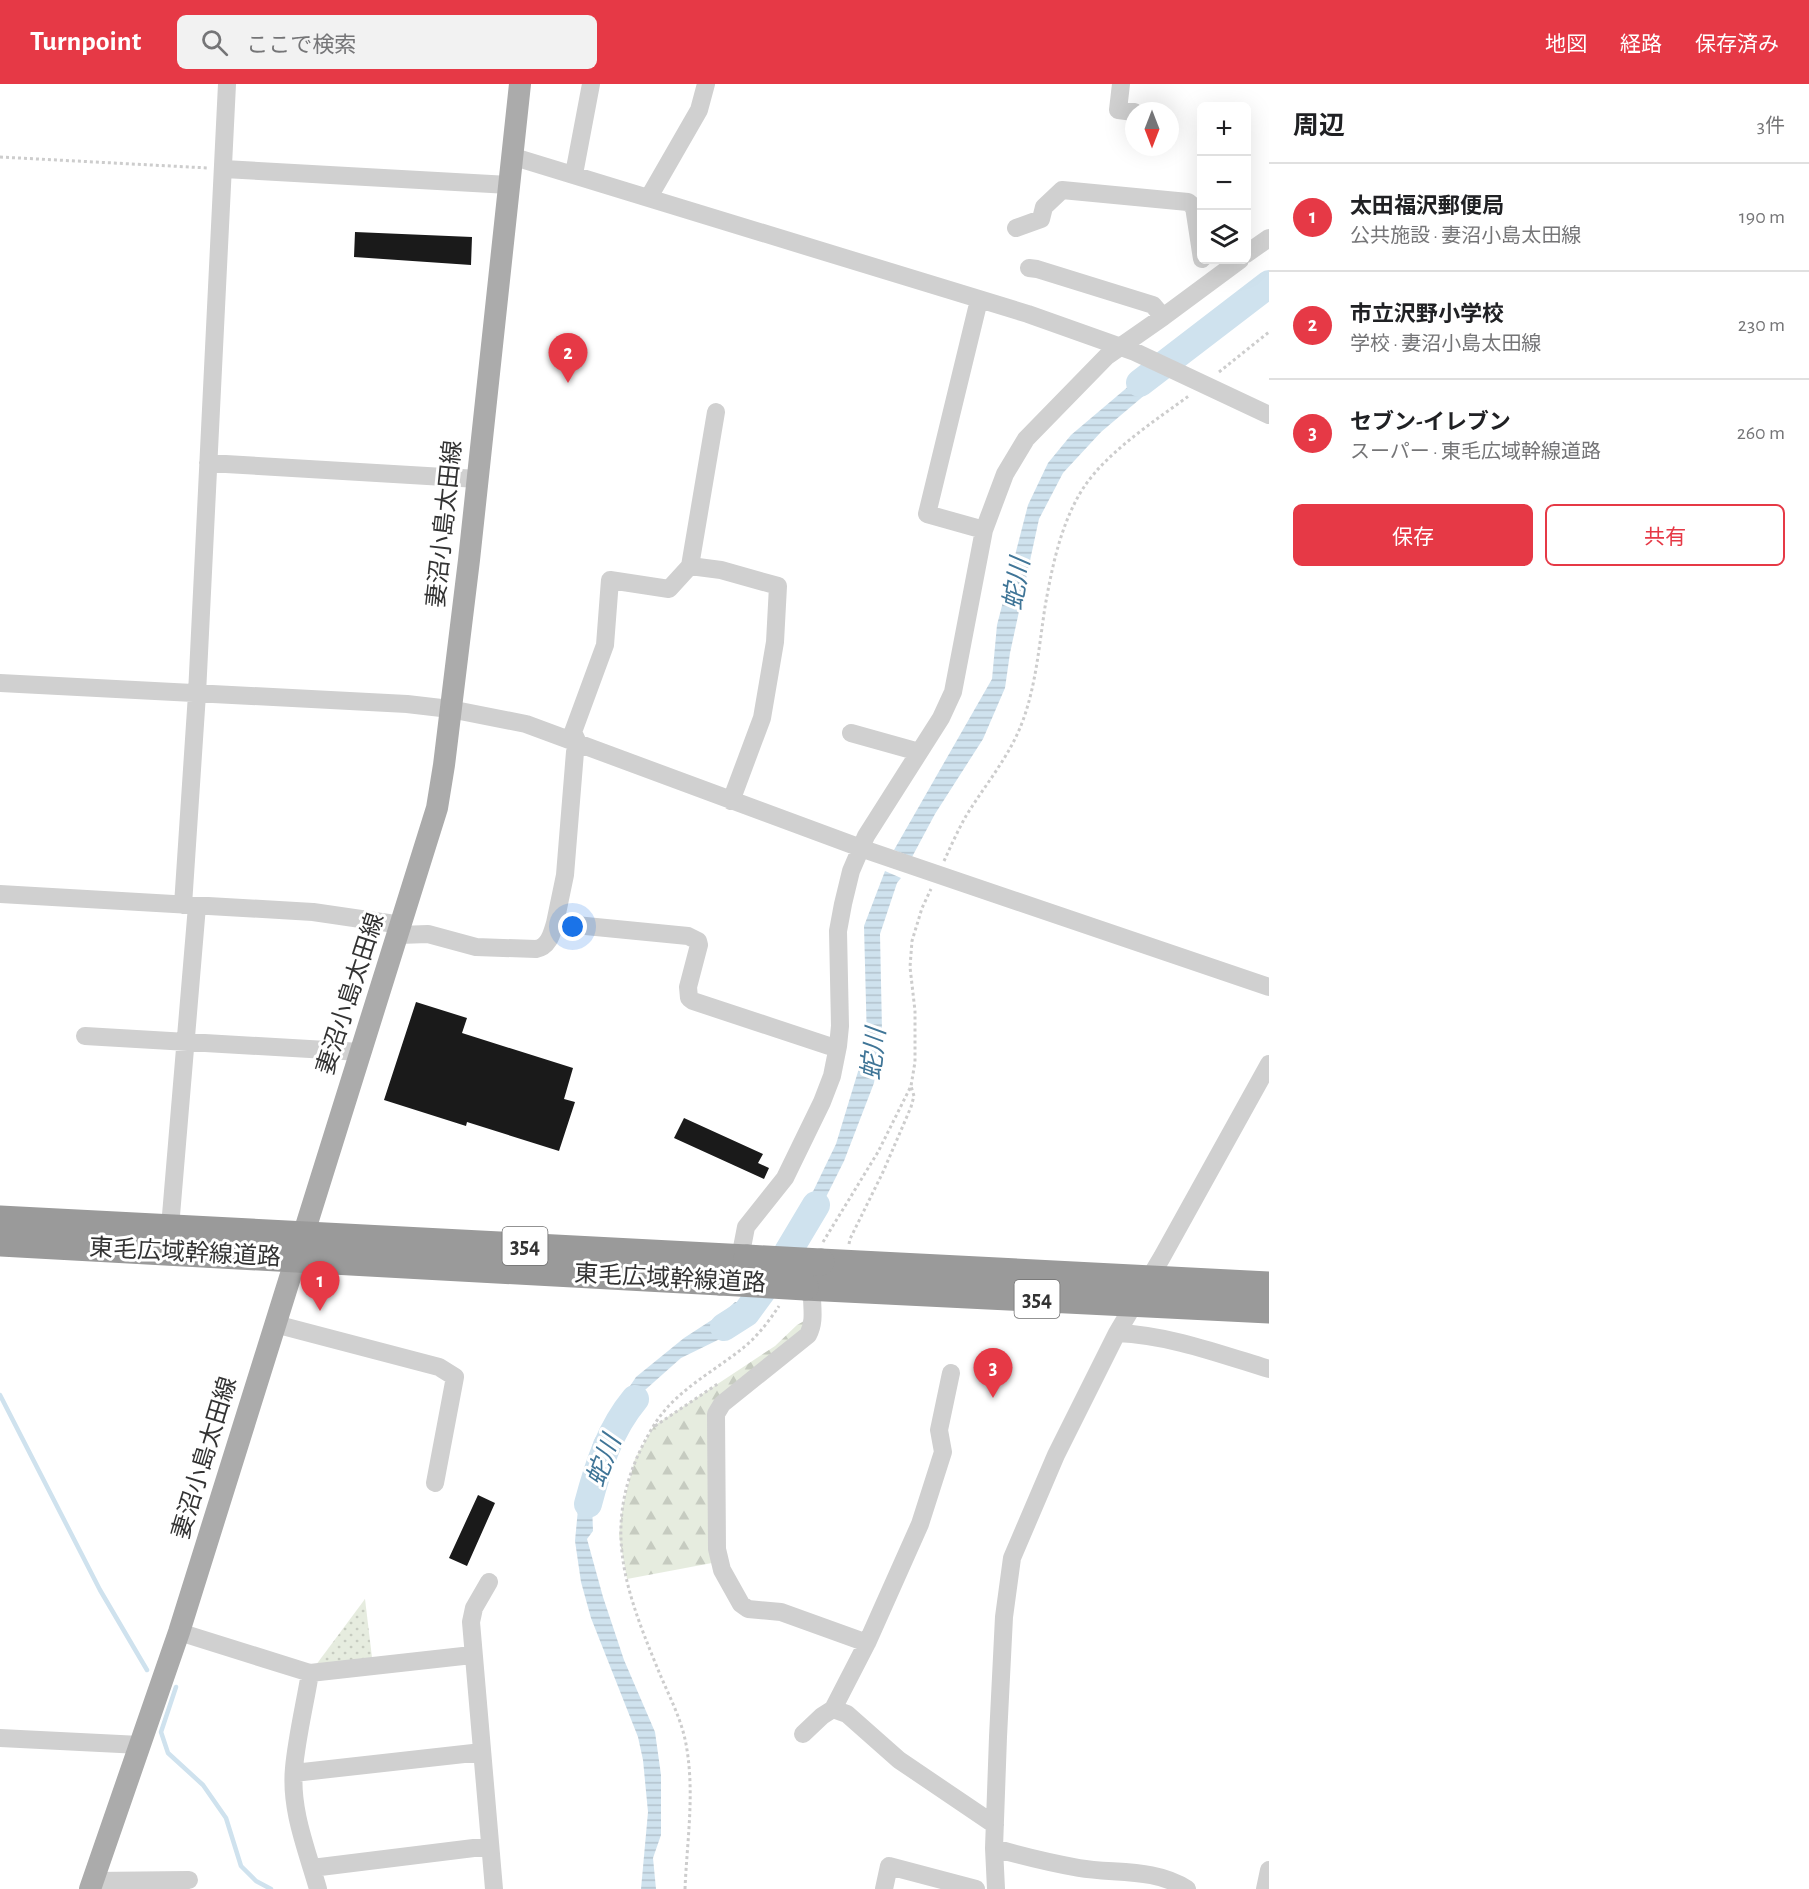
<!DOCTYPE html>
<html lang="ja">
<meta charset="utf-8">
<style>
body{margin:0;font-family:"Alegreya Sans","Noto Sans JP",sans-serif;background:#f2f2f2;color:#202124}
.controls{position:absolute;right:18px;top:18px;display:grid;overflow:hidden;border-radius:9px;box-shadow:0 6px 24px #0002}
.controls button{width:54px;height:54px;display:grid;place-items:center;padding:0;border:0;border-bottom:2px solid #e0e0e0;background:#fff;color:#202124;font:30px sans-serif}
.compass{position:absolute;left:1125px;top:18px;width:54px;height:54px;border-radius:50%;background:#fff;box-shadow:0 6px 24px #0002;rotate:180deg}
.you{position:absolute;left:573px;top:843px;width:21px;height:21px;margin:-15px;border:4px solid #fff;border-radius:50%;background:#1a73e8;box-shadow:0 0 0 9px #1a73e833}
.badge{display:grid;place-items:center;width:39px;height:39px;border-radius:50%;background:#e63946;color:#fff;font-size:20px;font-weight:700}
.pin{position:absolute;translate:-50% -50px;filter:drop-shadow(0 2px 3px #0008)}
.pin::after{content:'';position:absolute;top:32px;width:21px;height:18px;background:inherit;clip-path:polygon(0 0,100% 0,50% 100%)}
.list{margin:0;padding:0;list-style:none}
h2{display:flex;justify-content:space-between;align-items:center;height:78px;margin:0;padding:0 24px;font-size:26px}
h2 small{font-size:20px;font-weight:400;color:#757577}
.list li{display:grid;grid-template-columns:39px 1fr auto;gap:18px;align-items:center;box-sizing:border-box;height:108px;padding:0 24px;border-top:2px solid #e0e0e0}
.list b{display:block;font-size:22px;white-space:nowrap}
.list p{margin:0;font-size:20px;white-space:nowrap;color:#757577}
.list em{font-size:20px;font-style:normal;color:#757577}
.actions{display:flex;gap:12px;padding:18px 24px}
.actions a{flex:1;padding:14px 0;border:2px solid #e63946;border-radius:9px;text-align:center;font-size:21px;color:#e63946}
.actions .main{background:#e63946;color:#fff}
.icon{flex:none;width:33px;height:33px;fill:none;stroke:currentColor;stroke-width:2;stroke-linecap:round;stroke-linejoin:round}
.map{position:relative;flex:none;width:1269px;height:1805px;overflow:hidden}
header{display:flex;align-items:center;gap:36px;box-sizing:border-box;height:84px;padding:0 30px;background:#e63946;color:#fff}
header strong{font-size:28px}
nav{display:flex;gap:33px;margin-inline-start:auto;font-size:21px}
.search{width:420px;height:54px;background:#f2f2f2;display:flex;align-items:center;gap:15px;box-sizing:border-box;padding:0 21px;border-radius:9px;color:#757577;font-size:22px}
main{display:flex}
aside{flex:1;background:#fff}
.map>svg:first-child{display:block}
.green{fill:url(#green-dots)}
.forest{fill:url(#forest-firs)}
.water{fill:url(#water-rules)}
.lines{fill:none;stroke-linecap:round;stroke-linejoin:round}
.stream{stroke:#cfe2ee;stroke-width:4.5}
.river{stroke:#cfe2ee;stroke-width:28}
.building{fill:#1a1a1a}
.path{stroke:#cdcdcd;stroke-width:3;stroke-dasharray:3 3;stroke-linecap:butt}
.minor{stroke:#d0d0d0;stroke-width:18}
.major{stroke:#ababab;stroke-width:22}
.highway{stroke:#9a9a9a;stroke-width:27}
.highway-bridge{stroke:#9a9a9a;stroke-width:27}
.labels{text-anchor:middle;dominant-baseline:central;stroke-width:6;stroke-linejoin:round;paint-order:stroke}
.shield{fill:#fff;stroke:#707070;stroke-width:1.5}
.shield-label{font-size:22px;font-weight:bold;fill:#333}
.street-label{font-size:24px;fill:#333;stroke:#fff}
.water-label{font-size:26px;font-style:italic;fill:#3f7597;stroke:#fff}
</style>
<header>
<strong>Turnpoint</strong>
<div class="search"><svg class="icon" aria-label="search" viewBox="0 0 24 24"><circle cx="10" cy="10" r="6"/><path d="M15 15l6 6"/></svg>ここで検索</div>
<nav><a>地図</a><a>経路</a><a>保存済み</a></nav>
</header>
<main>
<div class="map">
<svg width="1269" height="1805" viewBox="0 0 1269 1805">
<defs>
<pattern id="green-dots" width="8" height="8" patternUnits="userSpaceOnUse" patternTransform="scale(1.5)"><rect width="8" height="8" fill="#e6ecdf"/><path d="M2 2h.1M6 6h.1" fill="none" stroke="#c6cbc0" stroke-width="1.8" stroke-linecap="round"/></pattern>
<pattern id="forest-firs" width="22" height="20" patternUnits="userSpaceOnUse" patternTransform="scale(1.5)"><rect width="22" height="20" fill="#e6ecdf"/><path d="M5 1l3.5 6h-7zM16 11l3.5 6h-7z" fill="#c6cbc0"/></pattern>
<pattern id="water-rules" width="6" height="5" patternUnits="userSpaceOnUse" patternTransform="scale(1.5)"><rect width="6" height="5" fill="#cfe2ee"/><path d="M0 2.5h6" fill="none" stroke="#b2c2cd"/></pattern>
</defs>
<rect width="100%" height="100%" fill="#fff"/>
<path class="green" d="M365,1515L373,1582L310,1589Z"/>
<path class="forest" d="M813,1232V1242L717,1320L712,1479L627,1495L619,1451L623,1421L635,1375L654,1342L775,1262L797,1241Z"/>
<path class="water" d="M1269,196V215L1188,278L1172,269Z
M1149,285L1166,293L1101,348L1063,389L1039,435L1010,569L1005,604L983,655L935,730L912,773L894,766L992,595L997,541L1028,421L1048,379L1071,351Z
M885,787L901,794L897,799L880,850L882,946L874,999L844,1077L805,1155H790L836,1060L867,958L864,842Z
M735,1218L766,1220L724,1253L681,1274L645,1306L614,1348L597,1383L592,1420L593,1447L587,1455L603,1513L624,1576L655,1648L661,1691V1751L653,1774L656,1805H641L648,1728L643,1676L638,1653L591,1534L581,1498L575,1457L580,1404L594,1356L636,1293L684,1254L724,1228Z"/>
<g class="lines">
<path class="stream" d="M0,1311L100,1506L147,1586
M176,1603L161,1648L168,1669L203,1701L226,1734L241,1782L256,1797L271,1805"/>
<path class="river" d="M1140,299L1269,200
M724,1243L746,1229L776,1188L816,1121
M588,1420C598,1382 610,1345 635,1315"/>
</g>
<path class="building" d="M355,148L472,153L471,181L354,173Z
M416,918L467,934L462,949L573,984L564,1015L575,1018L559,1067L467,1038L466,1042L384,1016Z
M684,1034L763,1070L758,1079L769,1084L764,1095L674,1054Z
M478,1411L495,1419L467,1482L449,1474Z"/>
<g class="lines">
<path class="path" d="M0,73L208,84
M1219,288L1269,248
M944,777C951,762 958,746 966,732C985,701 1009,673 1022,639C1036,602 1039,562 1045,523C1052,483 1061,438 1084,403C1108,367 1156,336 1190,311
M823,1158L878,1068L911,1002L915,978V927L910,883L912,857L922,824L931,805
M849,1160L850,1155L883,1088L911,1023L914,1012L911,1002
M655,1342L719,1299
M685,1805C687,1756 695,1709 686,1660C681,1633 667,1608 657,1583C620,1494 600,1430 654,1341C675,1307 713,1288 743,1264C757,1253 769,1237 779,1222"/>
<path class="minor" d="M1121,0L1118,26L1134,28
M511,72L1028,230L1135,268L1269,331
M224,85L509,101
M574,90L591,0
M649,113L699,26L706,0
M1016,144L1041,135L1044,123L1062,106L1188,118L1194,123L1202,175
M1246,170L1269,154
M1029,184L1037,185L1153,221L1163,233
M979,216L927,430L984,446
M208,379L478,395
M690,482L721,486L778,502L775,558L762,634L731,717
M0,599L407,620L450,625L526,640L869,767L1269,903
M851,649L919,668
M0,810L313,828L402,841
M183,821L197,610L227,0
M555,839L565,791L575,668L578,659L573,648L605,561L610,496L669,505L690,482L716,328
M399,851L428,850L476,863L536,865C549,863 552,849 555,839L688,852L698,857L699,861L688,903L689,914L693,917L829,962H838
M85,952L361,968
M170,1143L197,822
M740,1174L746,1143L785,1094L822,1018L832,992L838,962L840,942L838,847L843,820L851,787L866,752L941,634L953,608L984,446L1005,390L1026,355L1107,272L1163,233L1240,176
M812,1204C811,1221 816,1236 808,1251L722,1320L716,1330L717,1465L722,1486L741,1520L748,1525L781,1528L867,1559
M275,1240L439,1283L455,1293L435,1399
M1117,1249C1169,1251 1220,1270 1269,1285
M489,1498L474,1524L471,1538L494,1805
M179,1548L310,1589L472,1571
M310,1589C305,1620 297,1652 294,1684C290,1726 307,1766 318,1805
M833,1625L847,1630L899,1676L995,1741
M803,1650L822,1632L833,1625L867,1559L920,1440L943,1368L939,1346L951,1289
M0,1654L140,1661
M294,1689L482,1668
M994,1764C1022,1772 1051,1779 1079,1784C1115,1790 1155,1784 1187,1805
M312,1784L490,1762
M93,1797L189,1796
M884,1805L889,1782L976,1805
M996,1805L994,1764L998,1653L1004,1533L1012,1474L1056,1371L1117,1249L1162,1173L1269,980
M1265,1805L1269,1786"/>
<path class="major" d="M90,1805L179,1548L437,724L444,681L469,476L520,0"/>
<path class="highway" d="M0,1135L747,1174
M0,1159L720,1198
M821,1178L1269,1201
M805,1203L1269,1226"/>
<path class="highway-bridge" d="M747,1174L821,1178
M720,1198L805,1203"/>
</g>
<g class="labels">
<g class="shield">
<rect x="502.5" y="1143" width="45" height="38" rx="4.5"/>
<rect x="1014.5" y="1196" width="45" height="38" rx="4.5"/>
</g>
<g class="shield-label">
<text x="525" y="1162">354</text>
<text x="1037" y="1215">354</text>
</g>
<g class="street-label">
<text transform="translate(445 440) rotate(-84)">妻沼小島太田線</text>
<text transform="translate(351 910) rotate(-72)">妻沼小島太田線</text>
<text transform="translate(185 1169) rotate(3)">東毛広域幹線道路</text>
<text transform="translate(670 1195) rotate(3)">東毛広域幹線道路</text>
<text transform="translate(205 1374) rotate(-73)">妻沼小島太田線</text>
</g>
<g class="water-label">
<text transform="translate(1017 500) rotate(-81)">蛇川</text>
<text transform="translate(874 970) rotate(-84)">蛇川</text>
<text transform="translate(604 1377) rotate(-69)">蛇川</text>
</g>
</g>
</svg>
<div class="controls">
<button>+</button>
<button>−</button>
<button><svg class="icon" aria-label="layers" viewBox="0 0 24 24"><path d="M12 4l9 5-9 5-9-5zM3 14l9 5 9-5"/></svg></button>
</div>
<svg class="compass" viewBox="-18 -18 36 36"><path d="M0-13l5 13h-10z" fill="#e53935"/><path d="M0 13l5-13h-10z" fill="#757577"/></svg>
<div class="you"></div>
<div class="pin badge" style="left:320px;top:1227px">1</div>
<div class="pin badge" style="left:568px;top:299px">2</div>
<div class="pin badge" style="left:993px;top:1314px">3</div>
</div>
<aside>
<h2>周辺<small>3件</small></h2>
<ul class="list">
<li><span class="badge">1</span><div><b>太田福沢郵便局</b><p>公共施設 · 妻沼小島太田線</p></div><em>190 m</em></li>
<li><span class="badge">2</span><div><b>市立沢野小学校</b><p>学校 · 妻沼小島太田線</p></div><em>230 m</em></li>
<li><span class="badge">3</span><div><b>セブン-イレブン</b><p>スーパー · 東毛広域幹線道路</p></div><em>260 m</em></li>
</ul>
<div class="actions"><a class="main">保存</a><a>共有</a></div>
</aside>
</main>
